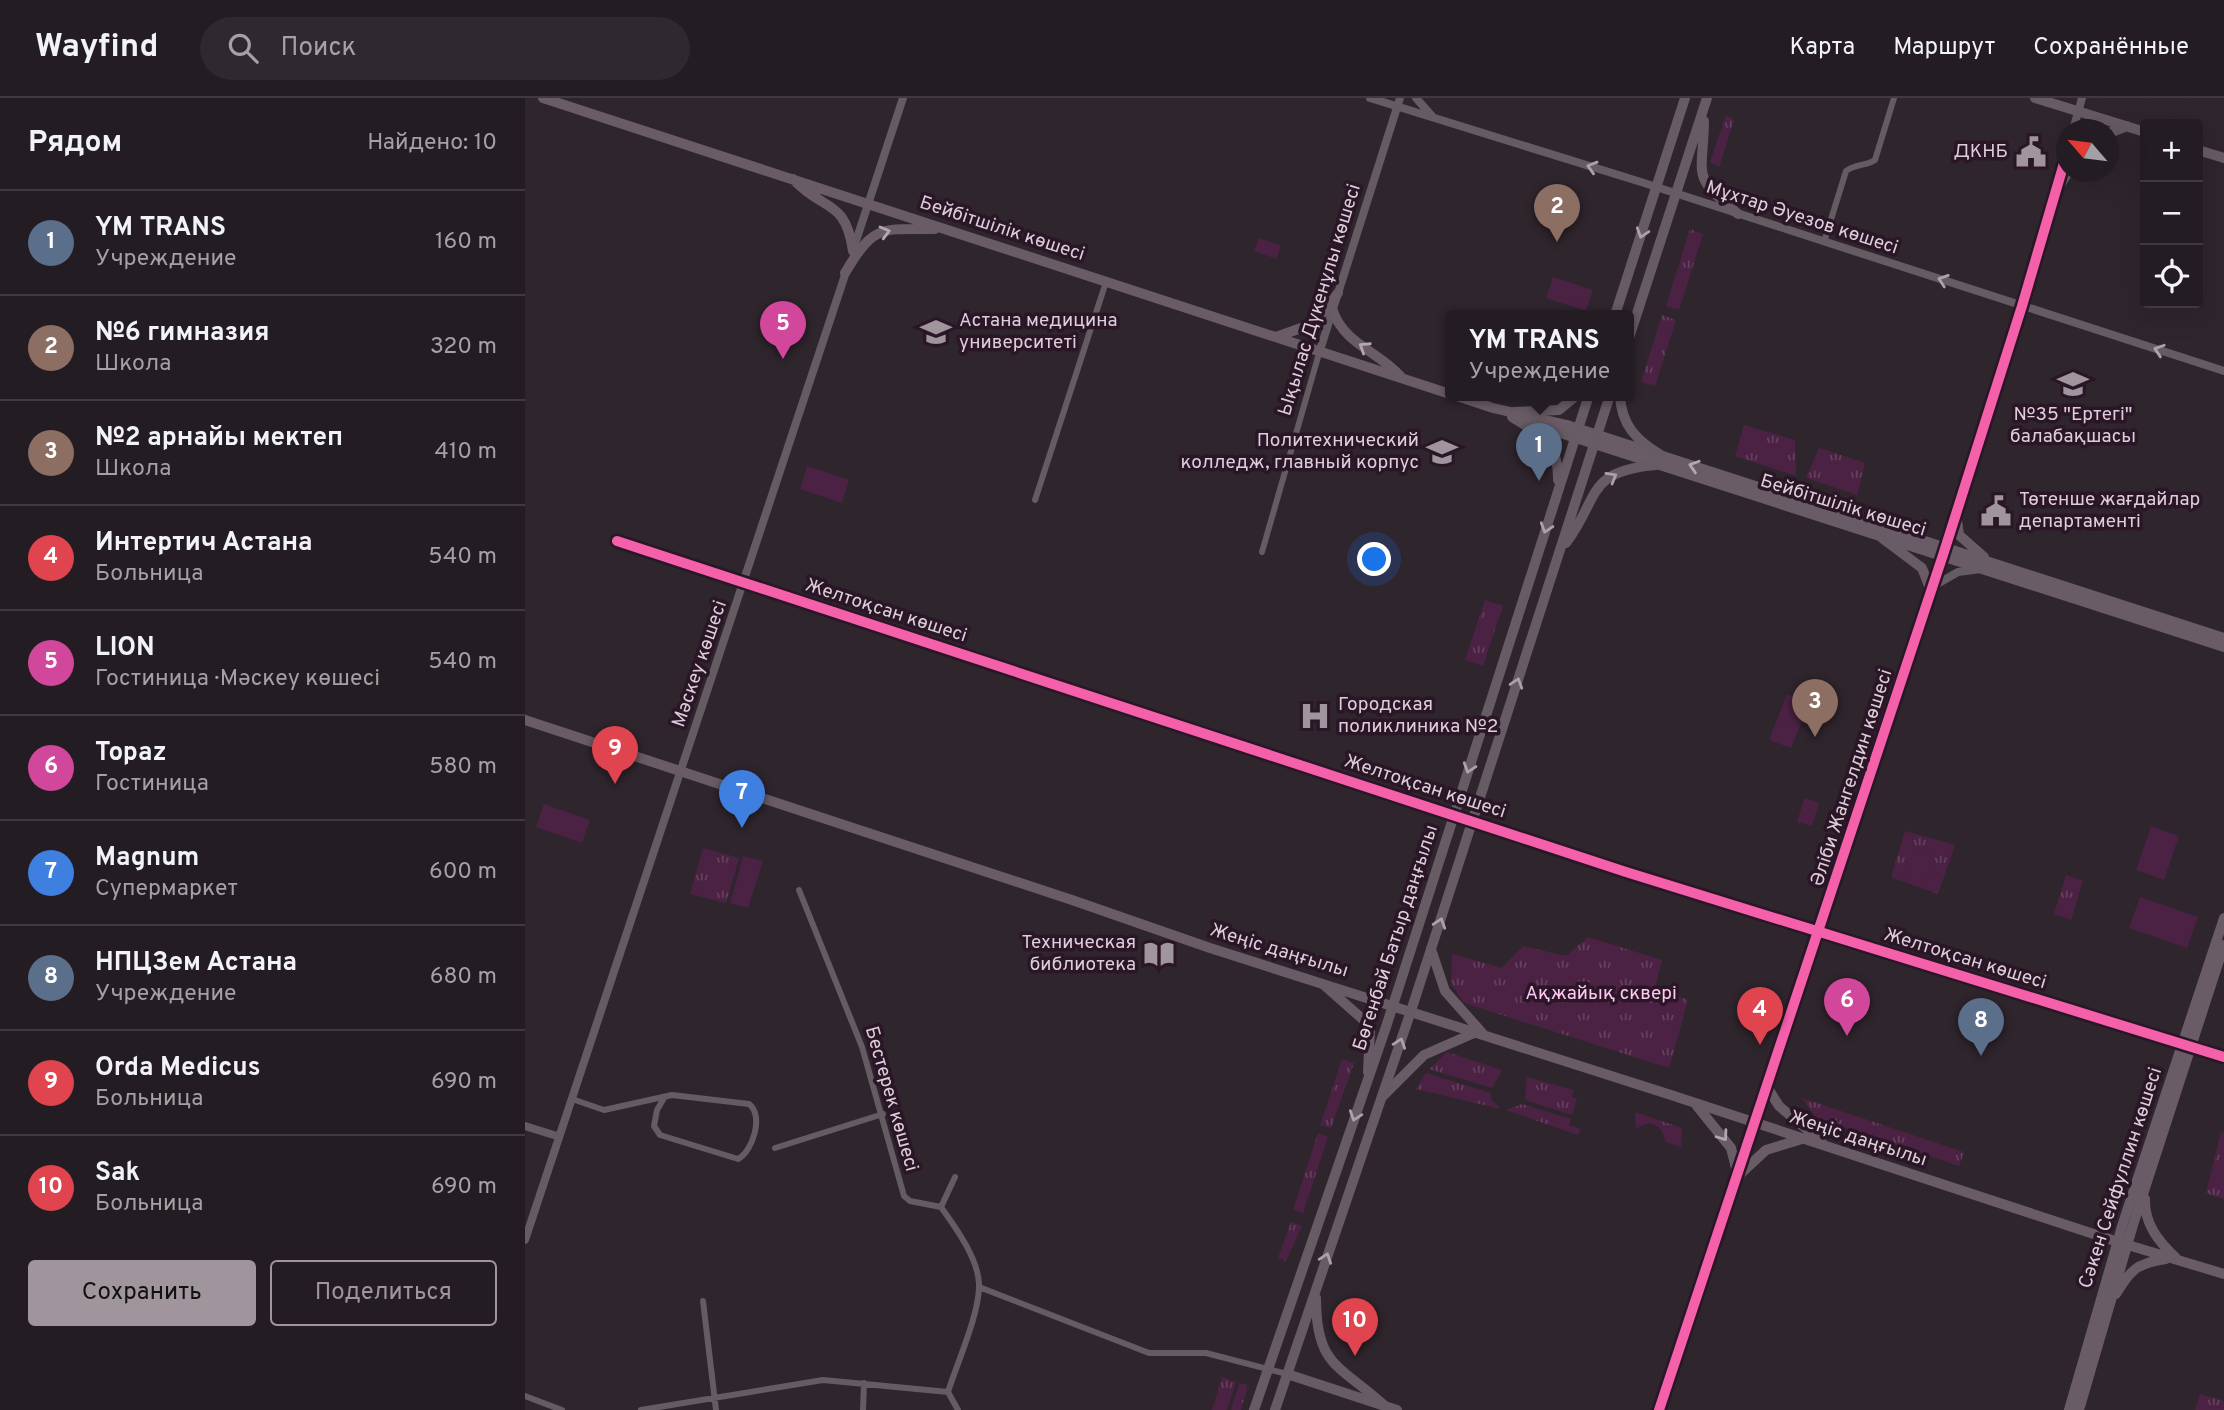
<!DOCTYPE html>
<html lang="ru">
<meta charset="utf-8">
<style>
body{margin:0;font-family:Overpass,sans-serif;background:#2f292f;color:#f1f3f6}
.controls{position:absolute;right:21px;top:21px;display:grid;overflow:hidden;border-radius:7px;box-shadow:0 7px 28px #0002}
.controls button{width:63px;height:63px;display:grid;place-items:center;padding:0;border:0;border-bottom:2px solid #403a40;background:#231c22;color:#f1f3f6;font:35px sans-serif}
.compass{position:absolute;left:1531px;top:21px;width:63px;height:63px;border-radius:50%;background:#231c22;box-shadow:0 7px 28px #0002;rotate:298deg}
.you{position:absolute;left:850px;top:462px;width:24px;height:24px;margin:-18px;border:5px solid #fff;border-radius:50%;background:#1a73e8;box-shadow:0 0 0 10px #1a73e833}
.badge{display:grid;place-items:center;width:46px;height:46px;border-radius:50%;background:#a0949d;color:#fff;font-size:23px;font-weight:700}
.pin{position:absolute;translate:-50% -58px;filter:drop-shadow(0 2px 4px #0008)}
.pin::after{content:'';position:absolute;top:37px;width:24px;height:21px;background:inherit;clip-path:polygon(0 0,100% 0,50% 100%)}
.popup{position:absolute;left:920px;top:212px;width:189px;height:91px;box-sizing:border-box;display:grid;place-content:center;border-radius:7px;background:#231c22;filter:drop-shadow(0 2px 5px #0005);font-size:23px;white-space:nowrap;color:#a3a1a5}
.popup b{font-size:26px;color:#f1f3f6}
.popup::after{content:'';position:absolute;left:50%;top:100%;margin-left:-14px;border:14px solid transparent;border-top-color:#231c22}
.list{margin:0;padding:0;list-style:none}
h2{display:flex;justify-content:space-between;align-items:center;height:91px;margin:0;padding:0 28px;font-size:30px}
h2 small{font-size:23px;font-weight:400;color:#a3a1a5}
.list li{display:grid;grid-template-columns:46px 1fr auto;gap:21px;align-items:center;box-sizing:border-box;height:105px;padding:0 28px;border-top:2px solid #403a40}
.list b{display:block;font-size:26px;white-space:nowrap}
.list p{margin:0;font-size:23px;white-space:nowrap;color:#a3a1a5}
.list em{font-size:23px;font-style:normal;color:#a3a1a5}
.actions{display:flex;gap:14px;padding:21px 28px}
.actions a{flex:1;padding:16px 0;border:2px solid #a0949d;border-radius:7px;text-align:center;font-size:24px;color:#a0949d}
.actions .main{background:#a0949d;color:#111}
.icon{flex:none;width:38px;height:38px;fill:none;stroke:currentColor;stroke-width:2;stroke-linecap:round;stroke-linejoin:round}
.map{position:relative;flex:none;width:1699px;height:1312px;overflow:hidden}
header{display:flex;align-items:center;gap:42px;box-sizing:border-box;height:98px;padding:0 35px;background:#231c22;border-bottom:2px solid #403a40}
header strong{font-size:33px}
nav{display:flex;gap:38px;margin-inline-start:auto;font-size:24px}
.search{width:490px;height:63px;background:#2f292f;display:flex;align-items:center;gap:18px;box-sizing:border-box;padding:0 24px;border-radius:38px;color:#a3a1a5;font-size:26px}
main{display:flex}
aside{flex:1;background:#231c22}
.map>svg:first-child{display:block}
.grass{fill:url(#grass-tufts)}
.pitch{fill:#4b2243}
.lines{fill:none;stroke-linecap:round;stroke-linejoin:round}
.minor{stroke:#655b63;stroke-width:6}
.tertiary{stroke:#655b63;stroke-width:8}
.secondary{stroke:#695c66;stroke-width:10}
.primary{stroke:#675b64;stroke-width:10}
.cycleway-casing{stroke:#2a1626;stroke-width:15}
.cycleway{stroke:#f560ab;stroke-width:10}
.oneway{stroke:#ada1aa}
.oneway2{stroke:#b4a7b1}
.oneway3{stroke:#aea1aa}
.labels{text-anchor:middle;dominant-baseline:central;stroke-width:7;stroke-linejoin:round;paint-order:stroke}
.poi-label{font-size:19px;fill:#ddcfd9;stroke:#2a1626;text-anchor:end}
.street-label{font-size:19px;fill:#ddcfd9;stroke:#2a1626}
.park-label{font-size:19px;fill:#fec8f1;stroke:#2a1626}
</style>
<header>
<strong>Wayfind</strong>
<div class="search"><svg class="icon" aria-label="search" viewBox="0 0 24 24"><circle cx="10" cy="10" r="6"/><path d="M15 15l6 6"/></svg>Поиск</div>
<nav><a>Карта</a><a>Маршрут</a><a>Сохранённые</a></nav>
</header>
<main>
<aside>
<h2>Рядом<small>Найдено: 10</small></h2>
<ul class="list">
<li><span class="badge" style="background:#5c6f8a">1</span><div><b>YM TRANS</b><p>Учреждение</p></div><em>160 m</em></li>
<li><span class="badge" style="background:#8d6e63">2</span><div><b>№6 гимназия</b><p>Школа</p></div><em>320 m</em></li>
<li><span class="badge" style="background:#8d6e63">3</span><div><b>№2 арнайы мектеп</b><p>Школа</p></div><em>410 m</em></li>
<li><span class="badge" style="background:#e0444e">4</span><div><b>Интертич Астана</b><p>Больница</p></div><em>540 m</em></li>
<li><span class="badge" style="background:#d1479c">5</span><div><b>LION</b><p>Гостиница · Мәскеу көшесі</p></div><em>540 m</em></li>
<li><span class="badge" style="background:#d1479c">6</span><div><b>Topaz</b><p>Гостиница</p></div><em>580 m</em></li>
<li><span class="badge" style="background:#3f7fe0">7</span><div><b>Magnum</b><p>Супермаркет</p></div><em>600 m</em></li>
<li><span class="badge" style="background:#5c6f8a">8</span><div><b>НПЦЗем Астана</b><p>Учреждение</p></div><em>680 m</em></li>
<li><span class="badge" style="background:#e0444e">9</span><div><b>Orda Medicus</b><p>Больница</p></div><em>690 m</em></li>
<li><span class="badge" style="background:#e0444e">10</span><div><b>Sak</b><p>Больница</p></div><em>690 m</em></li>
</ul>
<div class="actions"><a class="main">Сохранить</a><a>Поделиться</a></div>
</aside>
<div class="map">
<svg width="1699" height="1312" viewBox="0 0 1699 1312">
<defs>
<pattern id="grass-tufts" width="24" height="20" patternUnits="userSpaceOnUse" patternTransform="scale(1.75)"><rect width="24" height="20" fill="#4b2243"/><path d="M3 7l-1-3M5 7V3M7 7l1-3M15 17l-1-3M17 17v-4M19 17l1-3" fill="none" stroke="#64415e"/></pattern>
</defs>
<rect width="100%" height="100%" fill="#2f252d"/>
<path class="grass" d="M1201,17L1209,22L1194,69L1185,64Z
M1165,131L1178,136L1154,212L1141,208Z
M1137,217L1151,222L1130,288L1116,284Z
M1219,327L1270,342L1271,378L1210,358Z
M1294,350L1340,365L1332,397L1281,380Z
M960,502L978,508L958,568L940,562Z
M1380,733L1430,747L1413,796L1399,791L1411,757L1391,750L1379,784L1366,779Z
M178,750L214,760L201,805L165,796Z
M1541,777L1558,783L1546,822L1529,816Z
M1063,839L1137,862L1130,890L1163,902L1144,970L939,905L926,886L927,856L977,870L998,848L1041,858Z
M922,954L977,972L967,990L904,971Z
M817,961L829,965L806,1030L795,1027Z
M901,975L966,995V1001L976,1011L891,991Z
M1002,979L1049,992L1047,999L1052,1001L1047,1017L1000,1002Z
M1277,1000L1439,1054L1434,1068L1291,1020Z
M997,1006L1046,1021L1044,1027L1056,1031L1053,1037L981,1012Z
M1110,1014L1157,1030L1156,1049L1140,1044C1139,1027 1125,1020 1111,1031Z
M1696,1034L1699,1035V1101L1681,1095Z
M793,1035L803,1039L778,1115L768,1112Z
M766,1124L777,1128L761,1163L753,1160Z
M697,1279L711,1284L702,1312H687Z
M714,1285L723,1287L716,1312H706Z
M1675,1296L1699,1303V1312H1670Z"/>
<path class="pitch" d="M734,140L756,148L751,161L729,153Z
M1028,179L1068,192L1061,213L1021,200Z
M282,368L324,382L317,405L275,391Z
M1262,596L1284,605L1266,650L1244,642Z
M1279,700L1294,705L1287,728L1272,724Z
M19,706L65,722L57,745L11,729Z
M1626,728L1654,738L1639,782L1611,772Z
M1390,750L1411,757L1399,791L1379,784Z
M218,758L238,763L223,810L205,805Z
M1615,799L1673,819L1662,850L1604,830Z"/>
<g class="lines">
<path class="minor" d="M1299,144L1321,73C1330,66 1341,68 1350,62L1369,0
M510,402L581,184
M92,443L929,718
M737,454L795,252
M274,792L337,949L379,1098L385,1103L416,1109C431,1130 453,1160 454,1186C455,1215 432,1265 423,1294L433,1312
M47,1001L79,1012L147,997L224,1006C239,1017 228,1053 213,1061L135,1037L129,1028L132,1012L139,1000
M250,1050L358,1016
M416,1109L430,1079
M454,1189L624,1255H681L762,1276
M178,1203L191,1312
M0,1298L37,1312
M116,1312L298,1282L423,1294
M338,1312L339,1285"/>
<path class="tertiary" d="M845,0L1116,84L1699,273
M891,0L907,18
M1548,32L1557,0
M328,152L378,0
M795,252L875,0
M1407,489L1433,474L1456,471
M929,718L1479,893L1699,959
M0,1028L32,1038
M0,1142L322,171
M1134,1312L1418,457L1497,208L1542,55"/>
<path class="secondary" d="M18,0L925,296
M268,81C300,115 320,100 328,153
M320,175C349,126 356,131 410,131
M808,213C819,246 855,254 876,279
M751,239L790,225L813,195
M929,297L968,310L1042,327L1699,540
M998,323L1699,549
M1431,416L1434,437L1459,459
M1357,440L1397,470L1406,493
M0,622L547,802L685,850L1146,997L1593,1144L1699,1176
M906,851L920,893L959,937
M799,887L842,925L845,932L843,974
M1242,989L1254,1008L1297,1044
M857,999L899,957L949,935
M1172,1008L1206,1050L1213,1078
M1213,1078L1241,1052L1277,1041
M1620,1101C1619,1126 1634,1144 1651,1160
M1591,1196C1605,1173 1611,1165 1641,1161
M1544,1312L1598,1125L1699,820
M1554,1312L1608,1127L1699,847"/>
<path class="primary" d="M1510,0L1620,34
M1179,23C1178,81 1165,76 1213,116
M1584,35L1602,28
M1673,52L1699,60
M1530,95L1543,74
M1090,217L1160,0
M1103,243L1182,0
M1095,297C1096,327 1112,343 1136,357
M989,314L1034,312L1052,297
M987,319C1015,337 1034,345 1033,382
M1041,445C1075,400 1060,373 1131,367
M791,1200C791,1269 815,1267 860,1308
M762,1276L872,1312
M729,1312L861,929L1064,297
M750,1312L886,913L1085,297"/>
<g class="cycleway-casing">
<path id="cycleway" d="M92,443L1101,774L1699,959
M1134,1312L1418,457L1497,208L1542,55"/>
</g>
<use href="#cycleway" class="cycleway"/>
</g>
<defs><path id="oneway-chevron" d="M-2-3.5L2.5 0L-2 3.5" fill="none" stroke-width="1.6" stroke-linecap="round" stroke-linejoin="round" transform="scale(1.75)"/></defs>
<g class="oneway">
<use href="#oneway-chevron" transform="translate(1067 69) rotate(-163)"/>
<use href="#oneway-chevron" transform="translate(1418 182) rotate(-161)"/>
<use href="#oneway-chevron" transform="translate(1634 252) rotate(-162)"/>
</g>
<g class="oneway2">
<use href="#oneway-chevron" transform="translate(360 134) rotate(-15)"/>
<use href="#oneway-chevron" transform="translate(839 249) rotate(-147)"/>
<use href="#oneway-chevron" transform="translate(1169 368) rotate(-162)"/>
<use href="#oneway-chevron" transform="translate(1198 1038) rotate(54)"/>
</g>
<g class="oneway3">
<use href="#oneway-chevron" transform="translate(1117 135) rotate(108)"/>
<use href="#oneway-chevron" transform="translate(1087 379) rotate(-30)"/>
<use href="#oneway-chevron" transform="translate(1021 430) rotate(108)"/>
<use href="#oneway-chevron" transform="translate(992 585) rotate(-72)"/>
<use href="#oneway-chevron" transform="translate(944 670) rotate(108)"/>
<use href="#oneway-chevron" transform="translate(915 825) rotate(-72)"/>
<use href="#oneway-chevron" transform="translate(875 945) rotate(-71)"/>
<use href="#oneway-chevron" transform="translate(830 1018) rotate(109)"/>
<use href="#oneway-chevron" transform="translate(801 1160) rotate(-71)"/>
</g>
<defs>
<g id="civic-bare" transform="scale(2.415)"><path d="M-.6-6.5H3V-4.5H.6V-3L4-1V1h2V6H-6V1h2V-1L-.6-3ZM-1.2 2.5V6h2.4V2.5Z" fill="#a0949d" stroke="#2a1626" stroke-width="2.5" paint-order="stroke"/></g>
<g id="university-bare" transform="scale(2.415)"><path d="M0-5L7-2L0 1L-7-2ZM-4 1L0 2.5L4 1V4Q0 6-4 4Z" fill="#a0949d" stroke="#2a1626" stroke-width="2.5" paint-order="stroke"/></g>
<g id="school-bare" transform="scale(2.415)"><path d="M0-5L7-2L0 1L-7-2ZM-4 1L0 2.5L4 1V4Q0 6-4 4Z" fill="#a0949d" stroke="#2a1626" stroke-width="2.5" paint-order="stroke"/></g>
<g id="hospital-bare" transform="scale(2.415)"><path d="M-5-5h3v3.5h4V-5h3V5h-3V1.5h-4V5h-3Z" fill="#a0949d" stroke="#2a1626" stroke-width="2.5" paint-order="stroke"/></g>
<g id="library-bare" transform="scale(2.415)"><path d="M-6-4Q-3-5.5-.7-3.5V5Q-3 3-6 4ZM6-4Q3-5.5 .7-3.5V5Q3 3 6 4Z" fill="#a0949d" stroke="#2a1626" stroke-width="2.5" paint-order="stroke"/></g>
</defs>
<g fill-rule="evenodd">
<use href="#civic-bare" x="1506" y="54"/>
<use href="#university-bare" x="411" y="234"/>
<use href="#school-bare" x="1548" y="286"/>
<use href="#university-bare" x="917" y="354"/>
<use href="#civic-bare" x="1471" y="413"/>
<use href="#hospital-bare" x="790" y="618"/>
<use href="#library-bare" x="634" y="856"/>
</g>
<g class="labels">
<g class="poi-label">
<text x="1483" y="54">ДКНБ</text>
<text x="434" y="223" text-anchor="start">Астана медицина<tspan x="434" dy="22">университеті</tspan></text>
<text x="1548" y="317" text-anchor="middle">№35 "Ертегі"<tspan x="1548" dy="22">балабақшасы</tspan></text>
<text x="894" y="343">Политехнический<tspan x="894" dy="22">колледж, главный корпус</tspan></text>
<text x="1494" y="402" text-anchor="start">Төтенше жағдайлар<tspan x="1494" dy="22">департаменті</tspan></text>
<text x="813" y="607" text-anchor="start">Городская<tspan x="813" dy="22">поликлиника №2</tspan></text>
<text x="611" y="845">Техническая<tspan x="611" dy="22">библиотека</tspan></text>
</g>
<g class="street-label">
<text transform="translate(1277 120) rotate(18)">Мұхтар Әуезов көшесі</text>
<text transform="translate(477 131) rotate(18)">Бейбітшілік көшесі</text>
<text transform="translate(795 202) rotate(-73)">Ықылас Дүкенұлы көшесі</text>
<text transform="translate(1318 408) rotate(17)">Бейбітшілік көшесі</text>
<text transform="translate(361 513) rotate(18)">Желтоқсан көшесі</text>
<text transform="translate(175 566) rotate(-71)">Мәскеу көшесі</text>
<text transform="translate(1327 680) rotate(-72)">Әліби Жангелдин көшесі</text>
<text transform="translate(900 689) rotate(18)">Желтоқсан көшесі</text>
<text transform="translate(871 840) rotate(-72)">Бөгенбай Батыр даңғылы</text>
<text transform="translate(754 853) rotate(17)">Жеңіс даңғылы</text>
<text transform="translate(1440 861) rotate(17)">Желтоқсан көшесі</text>
<text transform="translate(366 1001) rotate(74)">Бестерек көшесі</text>
<text transform="translate(1333 1041) rotate(18)">Жеңіс даңғылы</text>
<text transform="translate(1596 1080) rotate(-72)">Сәкен Сейфуллин көшесі</text>
</g>
<g class="park-label">
<text x="1076" y="896">Ақжайық сквері</text>
</g>
</g>
</svg>
<div class="controls">
<button>+</button>
<button>−</button>
<button><svg class="icon" aria-label="locate" viewBox="0 0 24 24"><circle cx="12" cy="12" r="6"/><path d="M12 2v4M12 18v4M2 12h4M18 12h4"/></svg></button>
</div>
<svg class="compass" viewBox="-18 -18 36 36"><path d="M0-13l5 13h-10z" fill="#e53935"/><path d="M0 13l5-13h-10z" fill="#a3a1a5"/></svg>
<div class="you"></div>
<div class="pin badge" style="left:1014px;top:383px;background:#5c6f8a">1</div>
<div class="popup"><b>YM TRANS</b>Учреждение</div>
<div class="pin badge" style="left:1032px;top:144px;background:#8d6e63">2</div>
<div class="pin badge" style="left:1290px;top:639px;background:#8d6e63">3</div>
<div class="pin badge" style="left:1235px;top:947px;background:#e0444e">4</div>
<div class="pin badge" style="left:258px;top:261px;background:#d1479c">5</div>
<div class="pin badge" style="left:1322px;top:938px;background:#d1479c">6</div>
<div class="pin badge" style="left:217px;top:730px;background:#3f7fe0">7</div>
<div class="pin badge" style="left:1456px;top:958px;background:#5c6f8a">8</div>
<div class="pin badge" style="left:90px;top:686px;background:#e0444e">9</div>
<div class="pin badge" style="left:830px;top:1258px;background:#e0444e">10</div>
</div>
</main>
